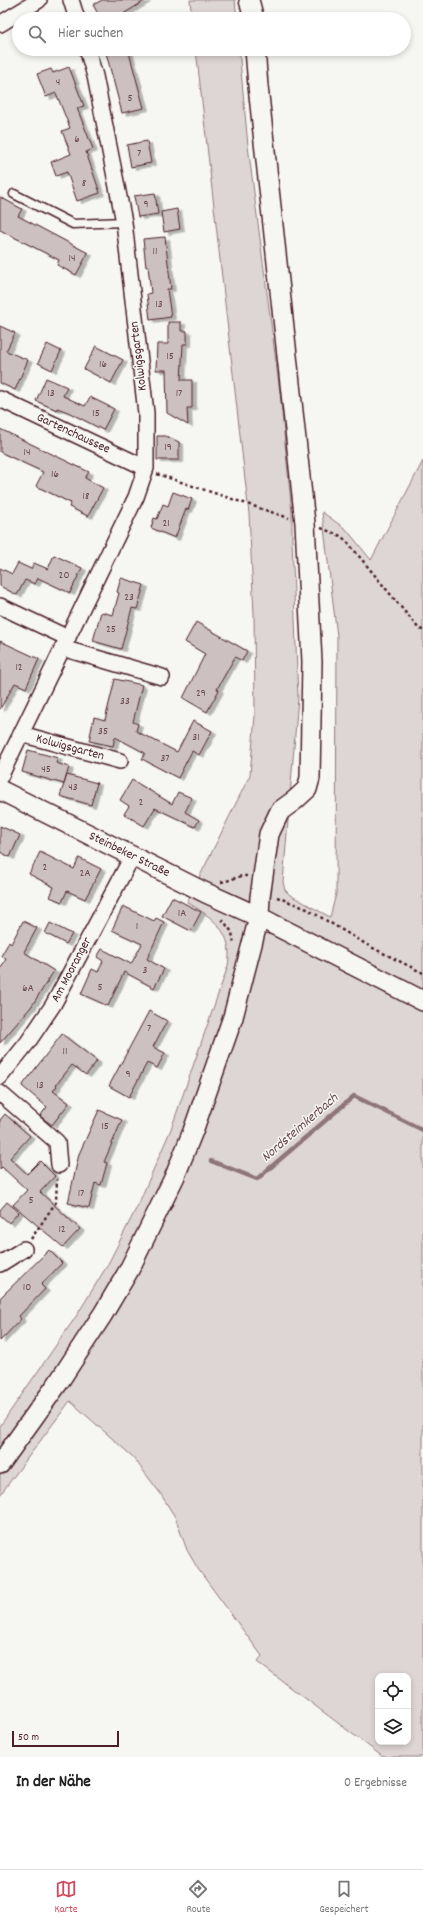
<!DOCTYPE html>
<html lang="de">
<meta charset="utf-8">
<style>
body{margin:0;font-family:Dekko,sans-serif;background:#f2f2f2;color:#222}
.controls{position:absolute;right:12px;bottom:12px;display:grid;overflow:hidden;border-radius:8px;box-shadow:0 2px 6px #0003}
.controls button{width:36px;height:36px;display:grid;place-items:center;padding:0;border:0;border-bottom:1px solid #e0e0e0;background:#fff;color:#222;font:20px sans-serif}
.scale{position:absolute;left:12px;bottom:10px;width:107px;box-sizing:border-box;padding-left:4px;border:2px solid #4a1f2b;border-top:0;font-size:11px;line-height:14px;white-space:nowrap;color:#4a1f2b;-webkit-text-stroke:3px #f6f6f2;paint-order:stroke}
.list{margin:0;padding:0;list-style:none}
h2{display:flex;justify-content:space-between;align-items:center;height:52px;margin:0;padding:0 16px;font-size:17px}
h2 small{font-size:13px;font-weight:400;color:#767676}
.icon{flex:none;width:22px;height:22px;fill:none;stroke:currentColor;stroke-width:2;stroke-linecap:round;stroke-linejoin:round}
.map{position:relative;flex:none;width:423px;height:1757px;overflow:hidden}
.search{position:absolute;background:#fff;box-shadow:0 2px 6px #0003;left:12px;right:12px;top:12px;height:44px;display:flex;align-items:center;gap:10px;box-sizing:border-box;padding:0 14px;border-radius:22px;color:#767676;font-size:15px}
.sheet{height:112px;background:#fff}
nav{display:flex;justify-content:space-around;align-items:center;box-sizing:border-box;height:56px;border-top:1px solid #e0e0e0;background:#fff;font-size:11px;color:#767676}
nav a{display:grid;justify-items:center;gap:2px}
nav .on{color:#d1495b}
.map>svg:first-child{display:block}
.green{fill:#ddd6d5;stroke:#947a80;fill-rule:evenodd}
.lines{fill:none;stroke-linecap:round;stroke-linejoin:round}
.stream{stroke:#8e747a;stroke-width:4.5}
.building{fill:#ccc1c0;stroke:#4a1f2b;filter:url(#shadow)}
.service-casing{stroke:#4a1f2b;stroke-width:11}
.minor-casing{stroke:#4a1f2b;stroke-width:18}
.tertiary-casing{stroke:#4a1f2b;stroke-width:22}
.path{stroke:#4a1f2b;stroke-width:2.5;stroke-dasharray:3 3;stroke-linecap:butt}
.service{stroke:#f6f6f2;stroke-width:8}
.minor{stroke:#f6f6f2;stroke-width:15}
.tertiary{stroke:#f6f6f2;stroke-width:19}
.labels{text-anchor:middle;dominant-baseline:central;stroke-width:3;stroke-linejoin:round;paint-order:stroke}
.number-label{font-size:11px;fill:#6a4850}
.street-label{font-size:13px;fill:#4a1f2b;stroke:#f6f6f2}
.water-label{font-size:14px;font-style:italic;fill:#6c4a52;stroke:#f6f6f2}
</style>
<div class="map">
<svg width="423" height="1757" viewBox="0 0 423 1757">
<defs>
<filter id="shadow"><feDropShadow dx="4.5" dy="2.5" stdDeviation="0" flood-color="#0004"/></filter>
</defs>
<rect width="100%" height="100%" fill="#f6f6f2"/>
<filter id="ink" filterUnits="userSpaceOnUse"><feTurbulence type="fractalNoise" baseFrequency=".025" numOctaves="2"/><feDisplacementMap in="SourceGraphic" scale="8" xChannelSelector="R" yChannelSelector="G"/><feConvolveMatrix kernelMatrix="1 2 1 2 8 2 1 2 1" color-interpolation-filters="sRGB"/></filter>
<g filter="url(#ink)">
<path class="green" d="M190,0H235L237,19H192Z
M196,49H239L248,146L280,393L292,513V539L298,698L283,882L285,890L290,895L330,917L336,894L337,636L322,512L347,530L371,560L423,461V1757H383L257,1662L262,1656L198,1569L187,1550L175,1517L160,1493L133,1457L70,1401L0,1495V1426L77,1315L107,1266L138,1205L171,1129L228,966C234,932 213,918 187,902L250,775L255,716L254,614L249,514ZM378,1676H408V1742H378Z"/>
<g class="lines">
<path class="stream" d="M211,1161L257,1179L354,1096L423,1130"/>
</g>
<path class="building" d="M102,0H146L115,19H101L93,5Z
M105,49H128L144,108L122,113Z
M69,67L84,106L77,108L93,149L86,152L100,193L77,201L67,172L56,176L51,162L71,154L62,131L70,128L56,93L46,97L37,74L51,69L53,73Z
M147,141L151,163L131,167L127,145Z
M155,193L158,214L138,217L134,196Z
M0,197L22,209L18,216L88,253L76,275L57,265L59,260L0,230Z
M177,209L180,229L164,232L161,212Z
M165,237L171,289H167L171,317L150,320L147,294L151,293L148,266L146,267L143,239Z
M168,322H181V331H187V344H183L181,380H192V408H187L188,425L167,413L166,370H156L157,344H168Z
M0,326L15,333L6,351L28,360L15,390L0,383Z
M47,344L61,351L52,370L38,363Z
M96,346L123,360L111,383L84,369Z
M46,378L67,387L63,396L85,406L90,397L114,409L103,430L68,412L57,408V410L36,401Z
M0,429L89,472L85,478L103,488L88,516L69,507L71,503L36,486L43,472L0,452Z
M157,436H166L179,442V460H157Z
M173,492L192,499L188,510L186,509L175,538L151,528L154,518L157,519L163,504L168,506Z
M54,555L82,568L70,593L38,578L35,584L25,580L17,595L0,586V568L12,574L18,563L31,569L34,563L48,569Z
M121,578L144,585L137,609L132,608L121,649L93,641L101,612L113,615L119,593L117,592Z
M196,622L247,651L242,661L235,657L217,689L219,690L207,712L183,698L205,654L185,642Z
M0,641L39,659L26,688L15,683L0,709Z
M115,679L142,685L133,722L138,724L136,731L177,752L193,721L212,731L199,755L192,751L178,778L142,759L145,753L115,737L113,746L89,741L94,717L105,720Z
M28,750L58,758L56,763L69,767L64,784L22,772Z
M67,775L97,783L91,805L60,796Z
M132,780L172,804L178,792L192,798L185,812L199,820L195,827L155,808L144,826L124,814L129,806L120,800Z
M0,826L20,835L10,857L0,852Z
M40,852L74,869L79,858L101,869L85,899L67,891L62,902L50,897L54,887L29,874Z
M172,897L201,912L191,931L162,916Z
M123,906L154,921L156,918L164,922L147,959L164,969L154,988L124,972L108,1006L81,994L92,969L98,972L103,961L97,957L102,949L131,964L142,944L112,930Z
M23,921L37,928L24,952L54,971L31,1007L0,1043V970L6,959L1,956L9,942L11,944Z
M50,923L72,934L66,944L45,933Z
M149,1011L167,1021L153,1047L165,1053L157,1068L147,1063L129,1097L109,1086Z
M62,1034L97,1061L86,1075L72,1065L56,1085L57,1086L53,1091L69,1103L52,1125L40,1116L47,1107L22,1086Z
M99,1110L122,1120L104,1162L107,1163L101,1185L95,1183L89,1208L68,1203L79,1154Z
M5,1114L30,1136L10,1158L27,1174L40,1161L55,1176L40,1192L80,1229L63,1247L13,1205L27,1190L2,1167L0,1169V1120Z
M7,1202L19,1212L9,1223L0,1215V1210Z
M49,1250L62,1263L41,1285L45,1289L19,1316L21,1319L0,1341V1298Z"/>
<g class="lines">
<g class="service-casing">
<path id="service" d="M14,194L73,224L124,222"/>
</g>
<g class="minor-casing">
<path id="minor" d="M71,0L77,19
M0,24L39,0
M0,399L146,468
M0,606L68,638
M62,648L162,677
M21,734L120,761
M0,777L136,497L146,468V413L124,222L95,76L87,49
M0,1077L28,1042L53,1005L132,857
M0,1093L57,1142L59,1165
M0,1264L24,1249"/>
</g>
<g class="tertiary-casing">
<path id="tertiary" d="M249,0L254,19
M0,790L204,892L259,917L423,1001
M0,1464L58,1383L103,1314L129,1270L175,1176L193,1131L233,1017L259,917L260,897L269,834L280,811L295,800L307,789L310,778L312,662L305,523L258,86L255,49"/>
</g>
<path class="path" d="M157,474L289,518
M321,528L341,536L349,544L419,629L423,630
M221,882C230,881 239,875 247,876
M277,897L307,909L369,946L423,973
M222,919L232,932L234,945
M31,1239L56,1202L57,1179"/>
<use href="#service" class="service"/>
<use href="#minor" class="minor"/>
<use href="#tertiary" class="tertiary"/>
</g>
</g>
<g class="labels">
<g class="number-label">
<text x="58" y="83">4</text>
<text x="130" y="99">5</text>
<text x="77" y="140">6</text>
<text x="139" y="154">7</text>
<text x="84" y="184">8</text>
<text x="146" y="205">9</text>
<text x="155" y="252">11</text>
<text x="72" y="259">14</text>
<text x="159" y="305">13</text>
<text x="170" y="357">15</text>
<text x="103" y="365">16</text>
<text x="51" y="394">13</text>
<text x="179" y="394">17</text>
<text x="96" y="414">15</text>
<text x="168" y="448">19</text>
<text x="27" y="453">14</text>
<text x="55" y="475">16</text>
<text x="86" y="497">18</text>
<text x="166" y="524">21</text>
<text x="64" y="576">20</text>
<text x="129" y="598">23</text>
<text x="111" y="630">25</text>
<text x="19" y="668">12</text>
<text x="201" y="694">29</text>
<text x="125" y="702">33</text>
<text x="103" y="732">35</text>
<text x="196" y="738">31</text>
<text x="165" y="759">37</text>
<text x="46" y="770">45</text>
<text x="73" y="788">43</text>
<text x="141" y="803">2</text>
<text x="45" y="868">2</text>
<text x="85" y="874">2A</text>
<text x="182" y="914">1A</text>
<text x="137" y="927">1</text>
<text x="145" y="971">3</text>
<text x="100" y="988">5</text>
<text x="28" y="989">6A</text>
<text x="149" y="1029">7</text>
<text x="65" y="1052">11</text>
<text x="128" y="1075">9</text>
<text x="40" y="1086">13</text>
<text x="105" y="1127">15</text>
<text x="81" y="1194">17</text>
<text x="31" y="1201">5</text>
<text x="62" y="1230">12</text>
<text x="27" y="1288">10</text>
</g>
<g class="street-label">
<text transform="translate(139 356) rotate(-97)">Kolwigsgarten</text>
<text transform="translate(73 434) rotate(25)">Gartenchaussee</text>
<text transform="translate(70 748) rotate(15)">Kolwigsgarten</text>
<text transform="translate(129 855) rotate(26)">Steinbeker Straße</text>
<text transform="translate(72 970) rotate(-62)">Am Mooranger</text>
</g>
<g class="water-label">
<text transform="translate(300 1128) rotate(-41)">Nordsteimkerbach</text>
</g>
</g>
</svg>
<div class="controls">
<button><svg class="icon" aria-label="locate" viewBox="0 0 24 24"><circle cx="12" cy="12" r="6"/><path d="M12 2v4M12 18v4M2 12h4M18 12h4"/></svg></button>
<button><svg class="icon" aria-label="layers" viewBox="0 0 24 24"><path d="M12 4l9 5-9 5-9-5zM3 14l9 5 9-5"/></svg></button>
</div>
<div class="scale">50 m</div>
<div class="search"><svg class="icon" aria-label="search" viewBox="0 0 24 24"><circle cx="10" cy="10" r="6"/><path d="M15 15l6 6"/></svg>Hier suchen</div>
</div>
<section class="sheet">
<h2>In der Nähe<small>0 Ergebnisse</small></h2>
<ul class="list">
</ul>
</section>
<nav>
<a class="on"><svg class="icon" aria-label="map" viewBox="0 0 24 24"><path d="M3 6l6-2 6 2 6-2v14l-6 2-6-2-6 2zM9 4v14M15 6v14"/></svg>Karte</a>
<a><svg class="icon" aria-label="directions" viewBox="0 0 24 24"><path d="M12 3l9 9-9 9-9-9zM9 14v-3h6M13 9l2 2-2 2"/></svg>Route</a>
<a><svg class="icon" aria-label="saved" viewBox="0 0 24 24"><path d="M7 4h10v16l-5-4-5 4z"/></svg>Gespeichert</a>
</nav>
